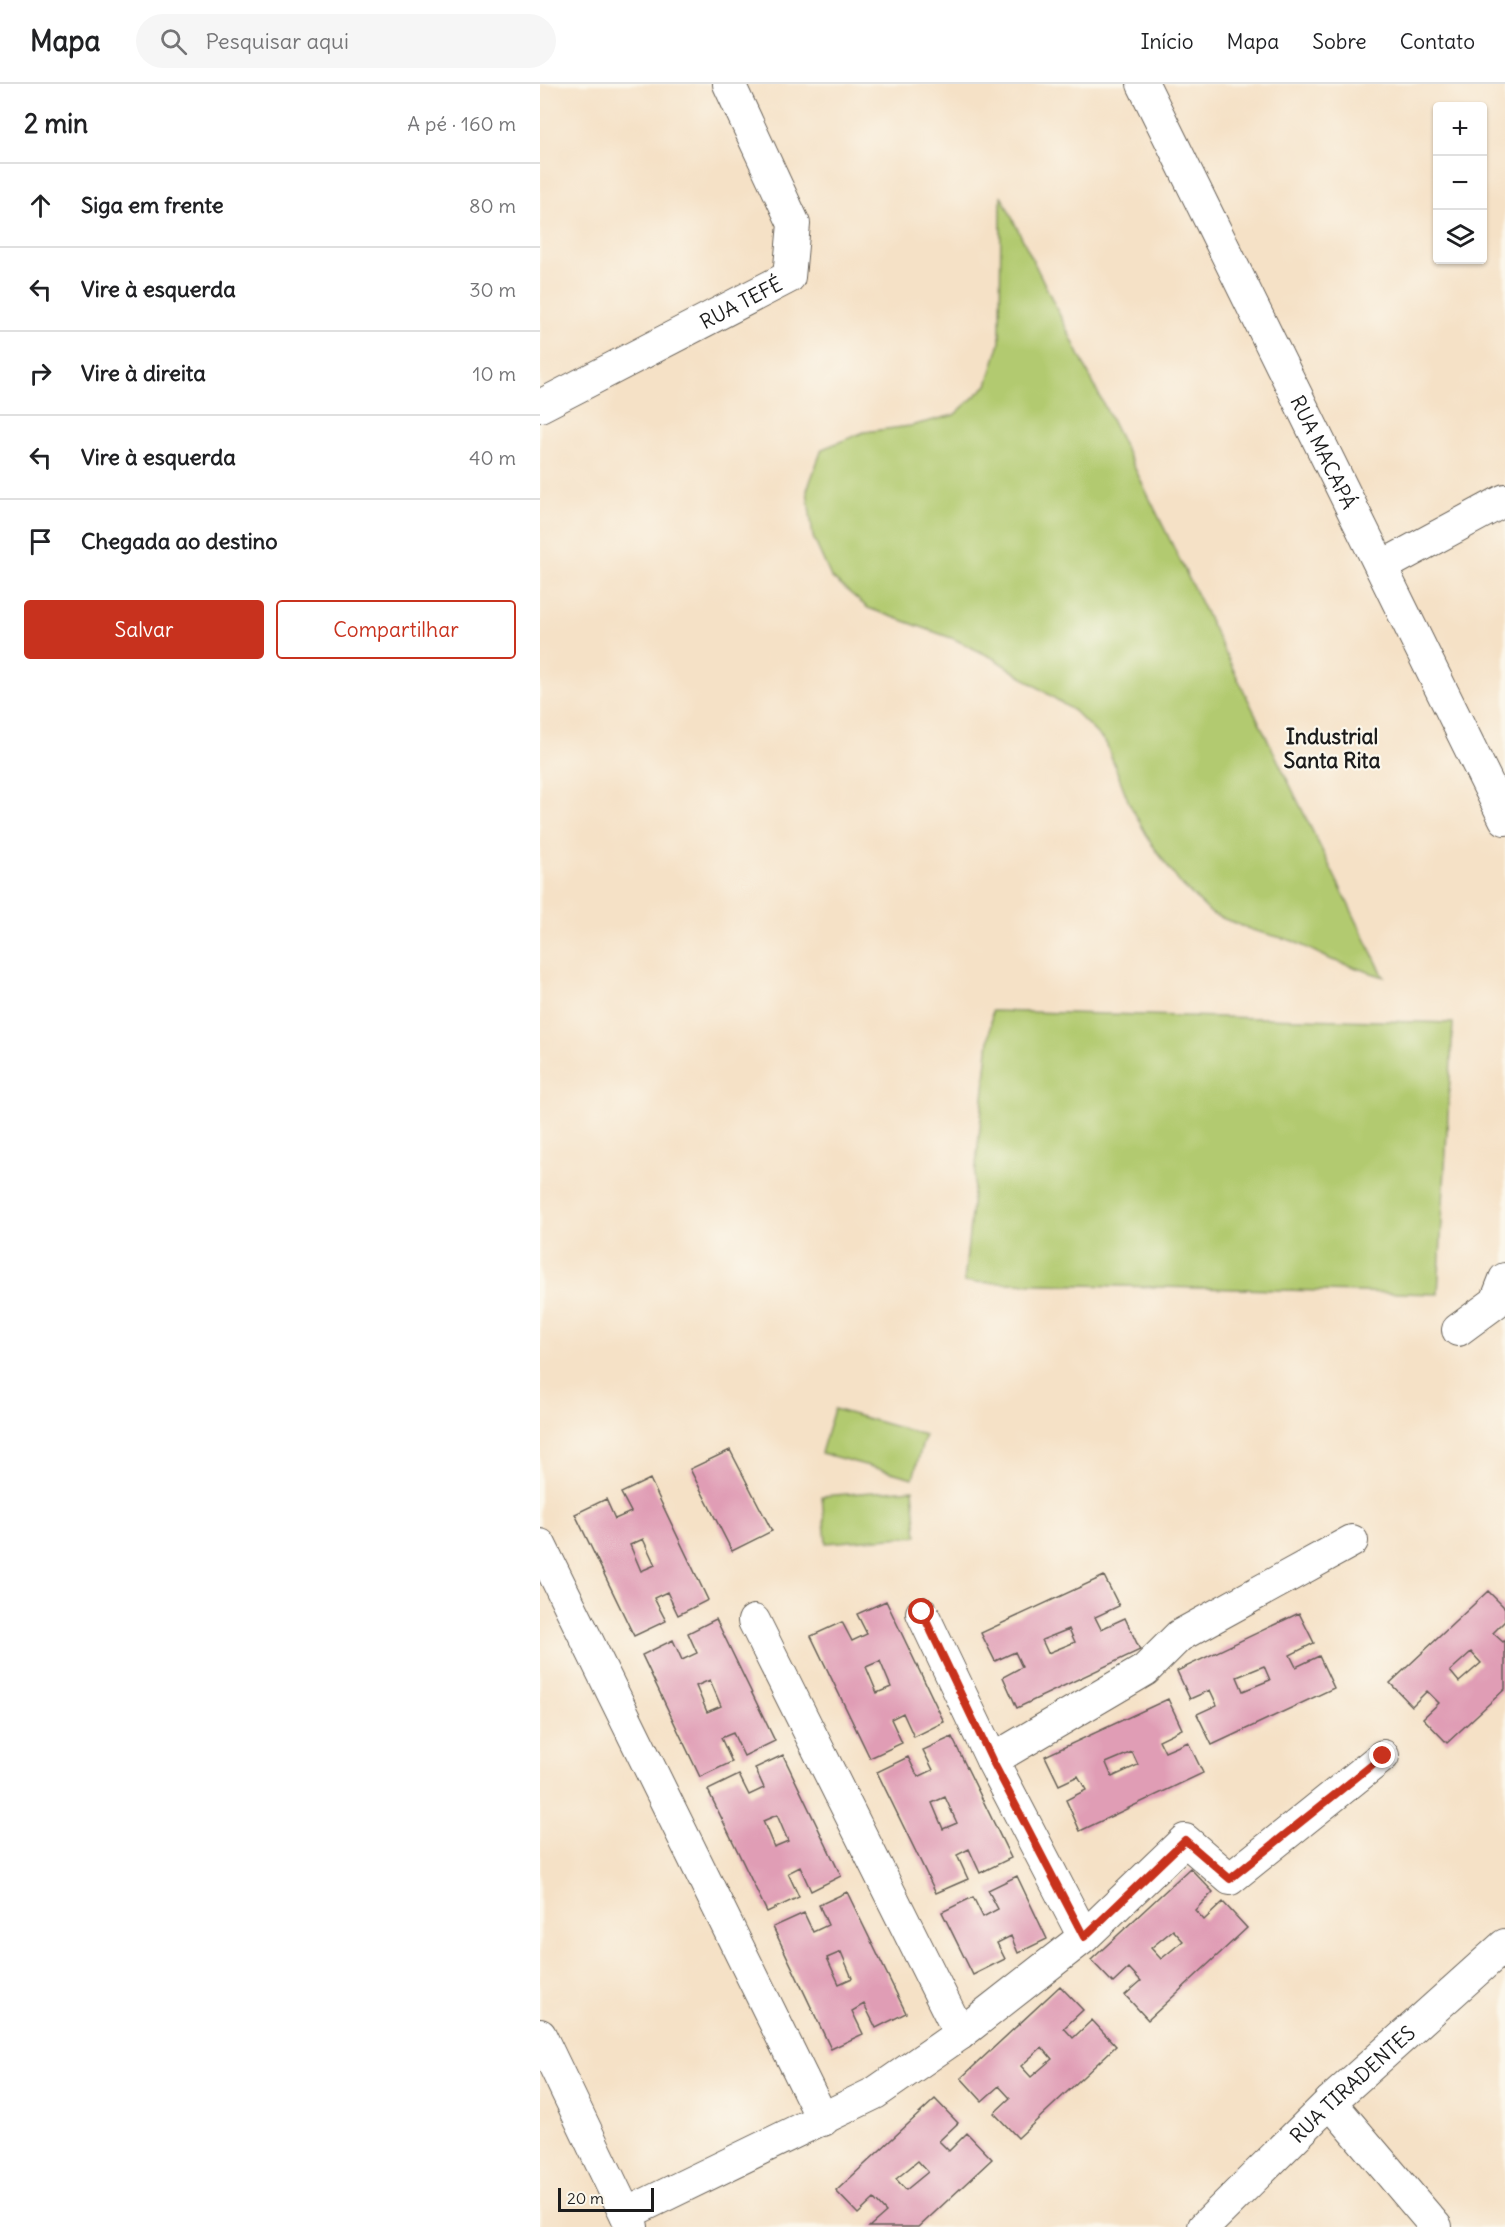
<!DOCTYPE html>
<html lang="pt">
<meta charset="utf-8">
<style>
body{margin:0;font-family:Delius,sans-serif;background:#f6f6f6;color:#202124}
.controls{position:absolute;right:18px;top:18px;display:grid;overflow:hidden;border-radius:6px;box-shadow:0 2px 4px #0004}
.controls button{width:54px;height:54px;display:grid;place-items:center;padding:0;border:0;border-bottom:2px solid #e0e0e0;background:#fff;color:#202124;font:30px sans-serif}
.scale{position:absolute;left:18px;bottom:15px;width:96px;box-sizing:border-box;padding-left:6px;border:3px solid #1c1c1c;border-top:0;font-size:16px;line-height:21px;white-space:nowrap;color:#1c1c1c;-webkit-text-stroke:4px #fbf7ec;paint-order:stroke}
.stop{position:absolute;width:18px;height:18px;margin:-14px;border:4px solid #c8321e;border-radius:50%;background:#fff}
.stop.end{background:#c8321e;border-color:#fff;box-shadow:0 2px 6px #0008}
.list{margin:0;padding:0;list-style:none}
h2{display:flex;justify-content:space-between;align-items:center;height:78px;margin:0;padding:0 24px;font-size:26px}
h2 small{font-size:20px;font-weight:400;color:#757577}
.list li{display:grid;grid-template-columns:39px 1fr auto;gap:18px;align-items:center;box-sizing:border-box;height:84px;padding:0 24px;border-top:2px solid #e0e0e0}
.list b{display:block;font-size:22px;white-space:nowrap}
.list em{font-size:20px;font-style:normal;color:#757577}
.actions{display:flex;gap:12px;padding:18px 24px}
.actions a{flex:1;padding:14px 0;border:2px solid #c8321e;border-radius:6px;text-align:center;font-size:21px;color:#c8321e}
.actions .main{background:#c8321e;color:#fff}
.icon{flex:none;width:33px;height:33px;fill:none;stroke:currentColor;stroke-width:2;stroke-linecap:round;stroke-linejoin:round}
.map{position:relative;flex:none;width:965px;height:2143px;overflow:hidden}
header{display:flex;align-items:center;gap:36px;box-sizing:border-box;height:84px;padding:0 30px;background:#fff;border-bottom:2px solid #e0e0e0}
header strong{font-size:28px}
nav{display:flex;gap:33px;margin-inline-start:auto;font-size:21px}
.search{width:420px;height:54px;background:#f6f6f6;display:flex;align-items:center;gap:15px;box-sizing:border-box;padding:0 21px;border-radius:33px;color:#757577;font-size:22px}
main{display:flex}
aside{flex:1;background:#fff}
.map>svg:first-child{display:block}
.green{fill:#b2ca6f;stroke:#677346;stroke-width:1.5}
.building{fill:#e09db5;fill-rule:evenodd}
.lines{fill:none;stroke-linecap:round;stroke-linejoin:round}
.minor-casing{stroke:#686158;stroke-width:34}
.minor{stroke:#fff;stroke-width:32}
.route{stroke:#c8321e;stroke-width:8}
.labels{text-anchor:middle;dominant-baseline:central;stroke-width:4.5;stroke-linejoin:round;paint-order:stroke}
.street-label{font-size:20px;fill:#1c1c1c;stroke:#fbf7ec}
.neighbourhood-label{font-size:21px;font-weight:bold;fill:#1c1c1c;stroke:#fbf7ec}
</style>
<header>
<strong>Mapa</strong>
<div class="search"><svg class="icon" aria-label="search" viewBox="0 0 24 24"><circle cx="10" cy="10" r="6"/><path d="M15 15l6 6"/></svg>Pesquisar aqui</div>
<nav><a>Início</a><a>Mapa</a><a>Sobre</a><a>Contato</a></nav>
</header>
<main>
<aside>
<h2>2 min<small>A pé · 160 m</small></h2>
<ul class="list">
<li><svg class="icon" aria-label="ahead" viewBox="0 0 24 24"><path d="M12 20V5M6 11l6-6 6 6"/></svg><div><b>Siga em frente</b></div><em>80 m</em></li>
<li><svg class="icon" aria-label="left" viewBox="0 0 24 24"><path d="M17 20v-9H6M10 6l-5 5 5 5"/></svg><div><b>Vire à esquerda</b></div><em>30 m</em></li>
<li><svg class="icon" aria-label="right" viewBox="0 0 24 24"><path d="M7 20v-9h11M14 6l5 5-5 5"/></svg><div><b>Vire à direita</b></div><em>10 m</em></li>
<li><svg class="icon" aria-label="left" viewBox="0 0 24 24"><path d="M17 20v-9H6M10 6l-5 5 5 5"/></svg><div><b>Vire à esquerda</b></div><em>40 m</em></li>
<li><svg class="icon" aria-label="arrive" viewBox="0 0 24 24"><path d="M6 21V4h12l-3 4 3 4H6"/></svg><div><b>Chegada ao destino</b></div></li>
</ul>
<div class="actions"><a class="main">Salvar</a><a>Compartilhar</a></div>
</aside>
<div class="map">
<svg width="965" height="2143" viewBox="0 0 965 2143">
<rect width="100%" height="100%" fill="#fbf7ec"/>
<filter id="ink" filterUnits="userSpaceOnUse"><feTurbulence type="fractalNoise" baseFrequency=".0167" numOctaves="2"/><feDisplacementMap in="SourceGraphic" scale="12" xChannelSelector="R" yChannelSelector="G"/><feConvolveMatrix kernelMatrix="1 2 1 2 8 2 1 2 1" color-interpolation-filters="sRGB"/></filter>
<filter id="wash" filterUnits="userSpaceOnUse"><feTurbulence type="fractalNoise" baseFrequency=".008" numOctaves="4" result="noise"/><feDisplacementMap in="SourceGraphic" scale="24" xChannelSelector="R" yChannelSelector="G"/><feGaussianBlur stdDeviation="1.35" result="paint"/><feColorMatrix in="noise" values="0 0 0 0 0 0 0 0 0 0 0 0 0 0 0 0 0 1.4 0 .05"/><feComposite in="paint" operator="in"/></filter>
<g filter="url(#wash)">
<rect width="100%" height="100%" fill="#f5e1c6"/>
<path class="green" d="M461,111L844,893L792,876L753,857L712,846L672,830L639,798L611,759L589,719L566,659L534,627L453,574L414,555L328,524L291,493L273,453L267,406L282,365L324,348L370,342L414,331L447,301L460,258Z
M452,927L913,939L898,1210L424,1198Z
M294,1325L385,1351L373,1394L281,1369Z
M373,1405L377,1452L286,1459L282,1412Z"/>
<g id="blocks">
<path class="building" d="M190,1366L232,1447L192,1467L150,1385Z
M110,1395L168,1516L138,1531L127,1508L114,1514L126,1537L94,1552L35,1430L66,1415L75,1435L91,1428L81,1409ZM103,1455L115,1481L101,1487L90,1461Z
M564,1492L579,1522L555,1533L561,1545L585,1534L600,1566L477,1624L463,1593L482,1583L475,1568L455,1577L441,1549ZM529,1545L535,1558L508,1569L502,1556Z
M948,1507L965,1524V1537L953,1549L963,1558L965,1556V1605L907,1659L883,1634L899,1619L887,1607L872,1622L850,1599ZM931,1568L941,1579L919,1598L910,1587Z
M346,1517L404,1638L374,1653L363,1629L351,1635L362,1659L330,1674L271,1552L302,1538L312,1557L327,1550L317,1530ZM340,1577L351,1603L337,1609L326,1583Z
M759,1529L774,1559L750,1571L756,1583L779,1572L794,1604L672,1661L657,1630L677,1621L670,1606L650,1615L637,1587ZM724,1582L730,1596L703,1607L697,1593Z
M176,1535L235,1657L204,1672L193,1649L181,1654L192,1678L160,1693L102,1571L133,1556L142,1576L157,1569L148,1549ZM170,1596L181,1622L167,1628L156,1602Z
M628,1615L642,1645L619,1656L625,1668L648,1658L663,1689L540,1747L526,1716L546,1706L538,1692L519,1701L505,1672ZM592,1668L598,1681L572,1693L566,1679Z
M412,1653L471,1774L440,1789L429,1765L417,1771L428,1795L396,1809L337,1688L368,1673L378,1693L393,1686L383,1666ZM405,1713L417,1739L403,1745L392,1719Z
M243,1671L301,1792L271,1807L260,1783L248,1789L259,1813L227,1828L168,1706L199,1691L209,1711L224,1704L215,1684ZM237,1731L248,1757L234,1763L223,1737Z
M650,1784L673,1808L655,1826L664,1836L683,1818L707,1844L608,1936L585,1911L601,1897L589,1884L573,1899L551,1876ZM633,1846L643,1857L621,1875L611,1864Z
M477,1792L507,1855L478,1869L471,1852L457,1859L465,1875L433,1891L402,1828L433,1813L443,1833L458,1825L448,1806Z
M307,1808L366,1929L336,1944L324,1920L312,1927L323,1950L291,1965L233,1843L264,1829L273,1848L288,1841L279,1821ZM301,1868L312,1894L299,1900L287,1874Z
M520,1902L543,1926L524,1944L533,1954L552,1936L576,1962L478,2054L454,2029L470,2014L459,2002L442,2017L421,1994ZM502,1963L512,1975L491,1993L481,1982Z
M395,2015L418,2039L399,2057L409,2067L427,2049L452,2075L379,2143H329L346,2128L334,2115L318,2130L296,2107ZM378,2077L388,2088L366,2106L356,2095Z"/>
</g>
</g>
<g filter="url(#ink)">
<use href="#blocks" fill-opacity="0" stroke="#686158" stroke-width="1.5"/>
<g class="lines">
<g class="minor-casing">
<g id="minor">
<path id="s1" d="M603,0L965,735"/>
<path id="s2" d="M0,322L249,193L254,140L189,0"/>
<path d="M841,483L965,416"/>
<path d="M918,1246L956,1218L965,1195"/>
<path d="M0,1461L283,2036"/>
<path d="M382,1529L452,1676L544,1853"/>
<path d="M214,1537L420,1950"/>
<path d="M452,1676L605,1586L639,1552L812,1457"/>
<path d="M0,1951L92,2143"/>
<path d="M790,2018L896,2143"/>
<path d="M86,2130L335,2009L420,1950L544,1853L645,1756L690,1795L843,1672"/>
<path id="s3" d="M664,2143L790,2018L965,1861"/>
</g>
</g>
<use href="#minor" class="minor"/>
</g>
</g>
<g class="lines" filter="url(#ink)">
<path class="route" d="M382,1528L452,1676L544,1853L645,1756L690,1795L843,1672"/>
</g>
<g class="labels">
<g class="street-label">
<text stroke="none"><textPath href="#s2" startOffset="226">RUA TEFÉ</textPath></text>
<text stroke="none"><textPath href="#s1" startOffset="410">RUA MACAPÁ</textPath></text>
<text stroke="none"><textPath href="#s3" startOffset="206">RUA TIRADENTES</textPath></text>
</g>
<g class="neighbourhood-label">
<text x="792" y="652">Industrial<tspan x="792" dy="24">Santa Rita</tspan></text>
</g>
</g>
</svg>
<div class="controls">
<button>+</button>
<button>−</button>
<button><svg class="icon" aria-label="layers" viewBox="0 0 24 24"><path d="M12 4l9 5-9 5-9-5zM3 14l9 5 9-5"/></svg></button>
</div>
<div class="scale">20 m</div>
<div class="stop" style="left:382px;top:1528px"></div>
<div class="stop end" style="left:843px;top:1672px"></div>
</div>
</main>
